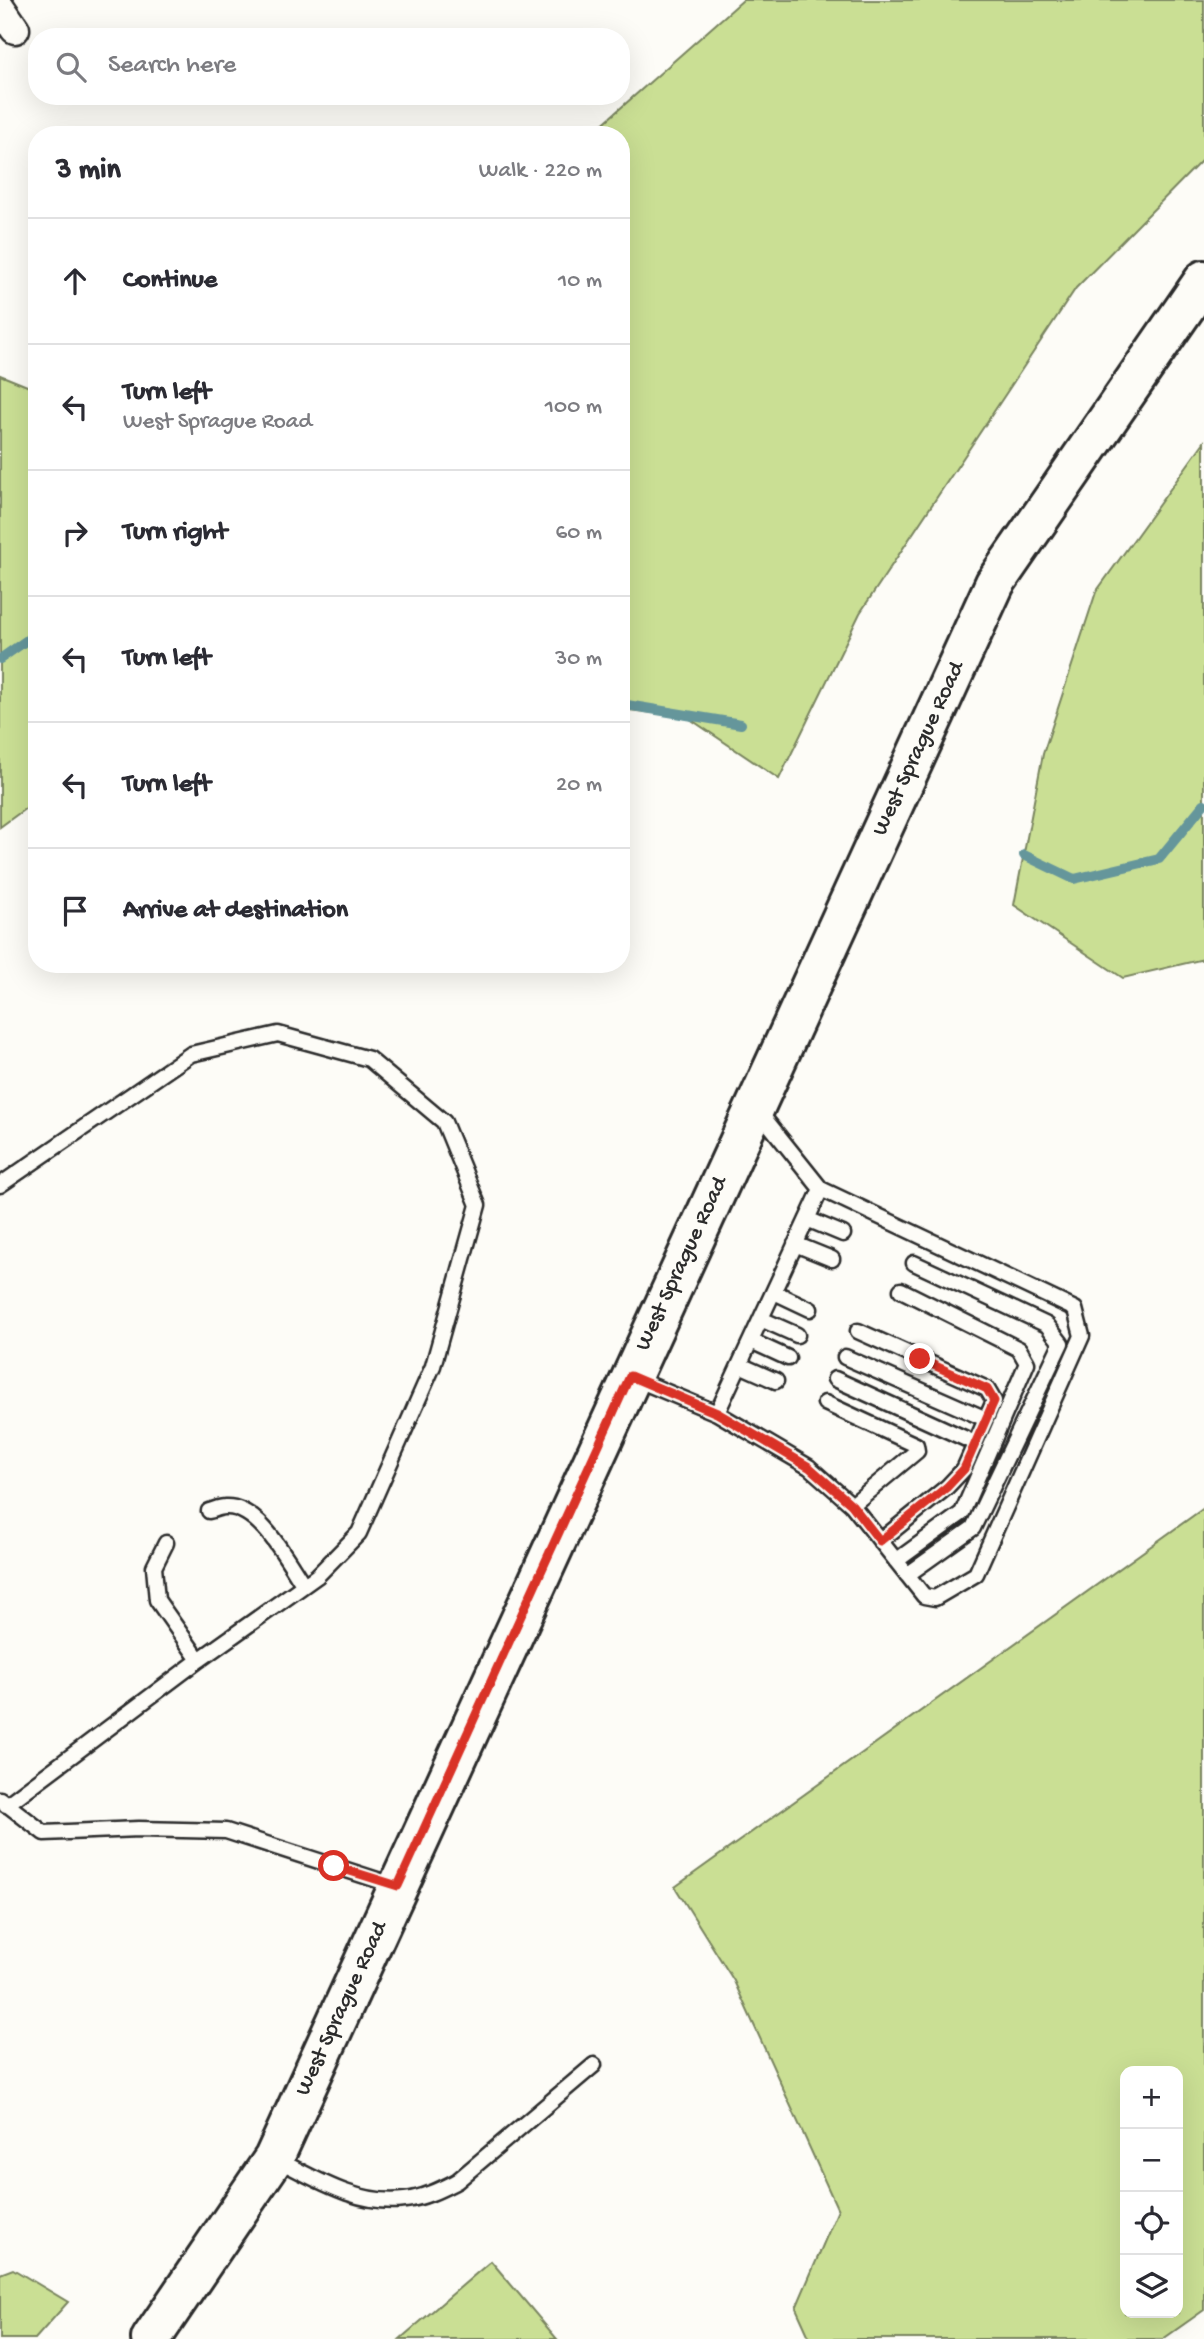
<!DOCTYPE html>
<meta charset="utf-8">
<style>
body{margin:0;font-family:"Gochi Hand",sans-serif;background:#f7f7f7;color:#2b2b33}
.controls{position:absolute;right:21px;bottom:21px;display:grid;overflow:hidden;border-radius:14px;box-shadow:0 7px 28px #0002}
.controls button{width:63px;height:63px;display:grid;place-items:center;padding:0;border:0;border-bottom:2px solid #e1e1e2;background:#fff;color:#2b2b33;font:35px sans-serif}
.stop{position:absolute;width:21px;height:21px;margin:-16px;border:5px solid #d93025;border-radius:50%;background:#fff}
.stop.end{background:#d93025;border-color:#fff;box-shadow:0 2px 7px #0008}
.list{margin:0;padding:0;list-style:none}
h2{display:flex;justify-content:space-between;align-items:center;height:91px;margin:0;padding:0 28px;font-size:30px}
h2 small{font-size:23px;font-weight:400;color:#7c7c81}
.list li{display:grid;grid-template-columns:46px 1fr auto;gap:21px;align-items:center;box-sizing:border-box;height:126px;padding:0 28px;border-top:2px solid #e1e1e2}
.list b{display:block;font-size:26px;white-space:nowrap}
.list p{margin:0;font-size:23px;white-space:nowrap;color:#7c7c81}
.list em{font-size:23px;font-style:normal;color:#7c7c81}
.icon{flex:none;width:38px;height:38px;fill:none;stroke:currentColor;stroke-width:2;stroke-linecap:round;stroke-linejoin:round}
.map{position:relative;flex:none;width:1204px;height:2339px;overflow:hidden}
.search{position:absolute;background:#fff;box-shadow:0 7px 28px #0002;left:28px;top:28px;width:602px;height:77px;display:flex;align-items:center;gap:18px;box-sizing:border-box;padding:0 24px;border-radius:28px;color:#7c7c81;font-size:26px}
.panel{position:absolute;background:#fff;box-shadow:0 7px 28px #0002;left:28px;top:126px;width:602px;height:847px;border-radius:28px}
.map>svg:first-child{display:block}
.green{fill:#cadf94;stroke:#7a8560;stroke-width:2;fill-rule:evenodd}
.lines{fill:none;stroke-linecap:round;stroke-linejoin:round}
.stream{stroke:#65969b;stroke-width:10}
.lane-casing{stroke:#2b2b2b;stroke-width:19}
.street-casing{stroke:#2b2b2b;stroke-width:33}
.secondary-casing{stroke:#2b2b2b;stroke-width:44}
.lane{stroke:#fdfcf7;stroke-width:14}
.street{stroke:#fdfcf7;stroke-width:28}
.secondary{stroke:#fdfcf7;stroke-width:38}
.route{stroke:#d93025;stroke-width:9}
.labels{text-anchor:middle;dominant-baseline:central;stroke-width:5;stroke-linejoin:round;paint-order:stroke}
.street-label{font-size:23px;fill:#2b2b2b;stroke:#fdfcf7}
</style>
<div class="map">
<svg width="1204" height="2339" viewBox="0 0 1204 2339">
<rect width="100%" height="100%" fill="#fdfcf7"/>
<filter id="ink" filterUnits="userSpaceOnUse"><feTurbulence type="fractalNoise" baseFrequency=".0143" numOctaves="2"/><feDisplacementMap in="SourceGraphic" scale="14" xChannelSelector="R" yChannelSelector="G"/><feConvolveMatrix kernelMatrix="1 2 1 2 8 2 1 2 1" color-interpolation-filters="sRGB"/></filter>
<g filter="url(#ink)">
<path class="green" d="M743,0H1204V158L1076,288L860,613L779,779L687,717L621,709V135H590Z
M0,375L37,390V800L0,827Z
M1204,442V959L1123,978L1014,905L1043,754L1096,592Z
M1204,1508V2310L1163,2339H810L796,2308L838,2210L734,1981L675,1887ZM1178,2071V2313H1125V2071Z
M491,2261L557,2339H400Z
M13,2269L68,2302L35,2339H0V2274Z"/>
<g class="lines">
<path class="stream" d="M0,659L37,633
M621,704L741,724
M1024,855L1074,879L1159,859L1204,804"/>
<g class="lane-casing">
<path id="lane" d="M0,1185L191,1054L278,1034L369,1059L444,1122L478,1205L433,1366L359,1533L317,1576L199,1660L6,1805
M807,1219L843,1234
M795,1244L832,1259
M774,1292L810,1309
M761,1319L797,1335
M858,1331L987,1389L994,1401L964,1469L947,1487L880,1541
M751,1341L788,1358
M845,1357L986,1419
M740,1365L776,1381
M631,1377L717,1413L809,1467L852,1505L924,1596L935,1598L976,1574L1082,1336L1075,1309L821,1189L757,1109
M835,1379L975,1443
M825,1403L916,1445L917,1451L852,1505
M717,1413L821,1189
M209,1511C214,1510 219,1507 225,1507C259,1505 287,1560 303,1584
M166,1543L154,1567L157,1600L199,1660
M896,1561L962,1513L1027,1363L1019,1349L901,1290
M907,1575L973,1528L1061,1343L1047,1325L914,1263
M0,1799L44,1833L139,1829L226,1831L396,1886
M276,2159C316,2179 358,2206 405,2200C424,2198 441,2189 457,2181L594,2065"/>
</g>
<g class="street-casing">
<path id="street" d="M0,7L15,29"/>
</g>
<g class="secondary-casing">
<path id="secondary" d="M151,2339L274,2158L995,583L1204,280"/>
</g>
<use href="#lane" class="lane"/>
<use href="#street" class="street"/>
<use href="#secondary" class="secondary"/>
</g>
</g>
<g class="lines" filter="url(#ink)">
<path class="route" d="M334,1866L398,1886L630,1376L717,1413L809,1467L852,1505L880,1541L947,1487L964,1469L994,1401L987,1389L920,1359"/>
</g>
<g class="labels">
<g class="street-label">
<text transform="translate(919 749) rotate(-65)">West Sprague Road</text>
<text transform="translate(682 1264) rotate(-65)">West Sprague Road</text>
<text transform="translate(342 2009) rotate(-65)">West Sprague Road</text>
</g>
</g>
</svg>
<div class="controls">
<button>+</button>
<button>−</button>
<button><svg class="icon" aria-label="locate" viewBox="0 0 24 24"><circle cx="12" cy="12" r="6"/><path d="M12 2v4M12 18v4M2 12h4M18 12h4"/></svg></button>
<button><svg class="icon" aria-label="layers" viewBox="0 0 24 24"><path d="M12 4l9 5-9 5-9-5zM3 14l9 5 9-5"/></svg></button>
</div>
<div class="stop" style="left:334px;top:1866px"></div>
<div class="stop end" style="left:920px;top:1359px"></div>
<div class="search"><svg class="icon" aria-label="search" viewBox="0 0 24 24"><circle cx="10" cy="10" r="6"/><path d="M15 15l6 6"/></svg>Search here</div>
<section class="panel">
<h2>3 min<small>Walk · 220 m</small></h2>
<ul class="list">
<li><svg class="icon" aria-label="ahead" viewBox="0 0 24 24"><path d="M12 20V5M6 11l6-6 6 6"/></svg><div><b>Continue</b></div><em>10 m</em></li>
<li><svg class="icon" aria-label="left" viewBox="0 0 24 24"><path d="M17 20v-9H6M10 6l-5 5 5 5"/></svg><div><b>Turn left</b><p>West Sprague Road</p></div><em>100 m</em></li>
<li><svg class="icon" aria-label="right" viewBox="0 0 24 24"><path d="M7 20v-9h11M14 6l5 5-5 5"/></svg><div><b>Turn right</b></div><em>60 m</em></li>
<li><svg class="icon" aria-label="left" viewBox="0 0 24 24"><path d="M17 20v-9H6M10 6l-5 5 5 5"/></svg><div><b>Turn left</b></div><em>30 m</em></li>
<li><svg class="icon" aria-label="left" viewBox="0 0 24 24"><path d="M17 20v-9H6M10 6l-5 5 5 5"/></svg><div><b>Turn left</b></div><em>20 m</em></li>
<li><svg class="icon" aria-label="arrive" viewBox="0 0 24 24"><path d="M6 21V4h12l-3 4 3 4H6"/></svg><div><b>Arrive at destination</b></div></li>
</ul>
</section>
</div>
